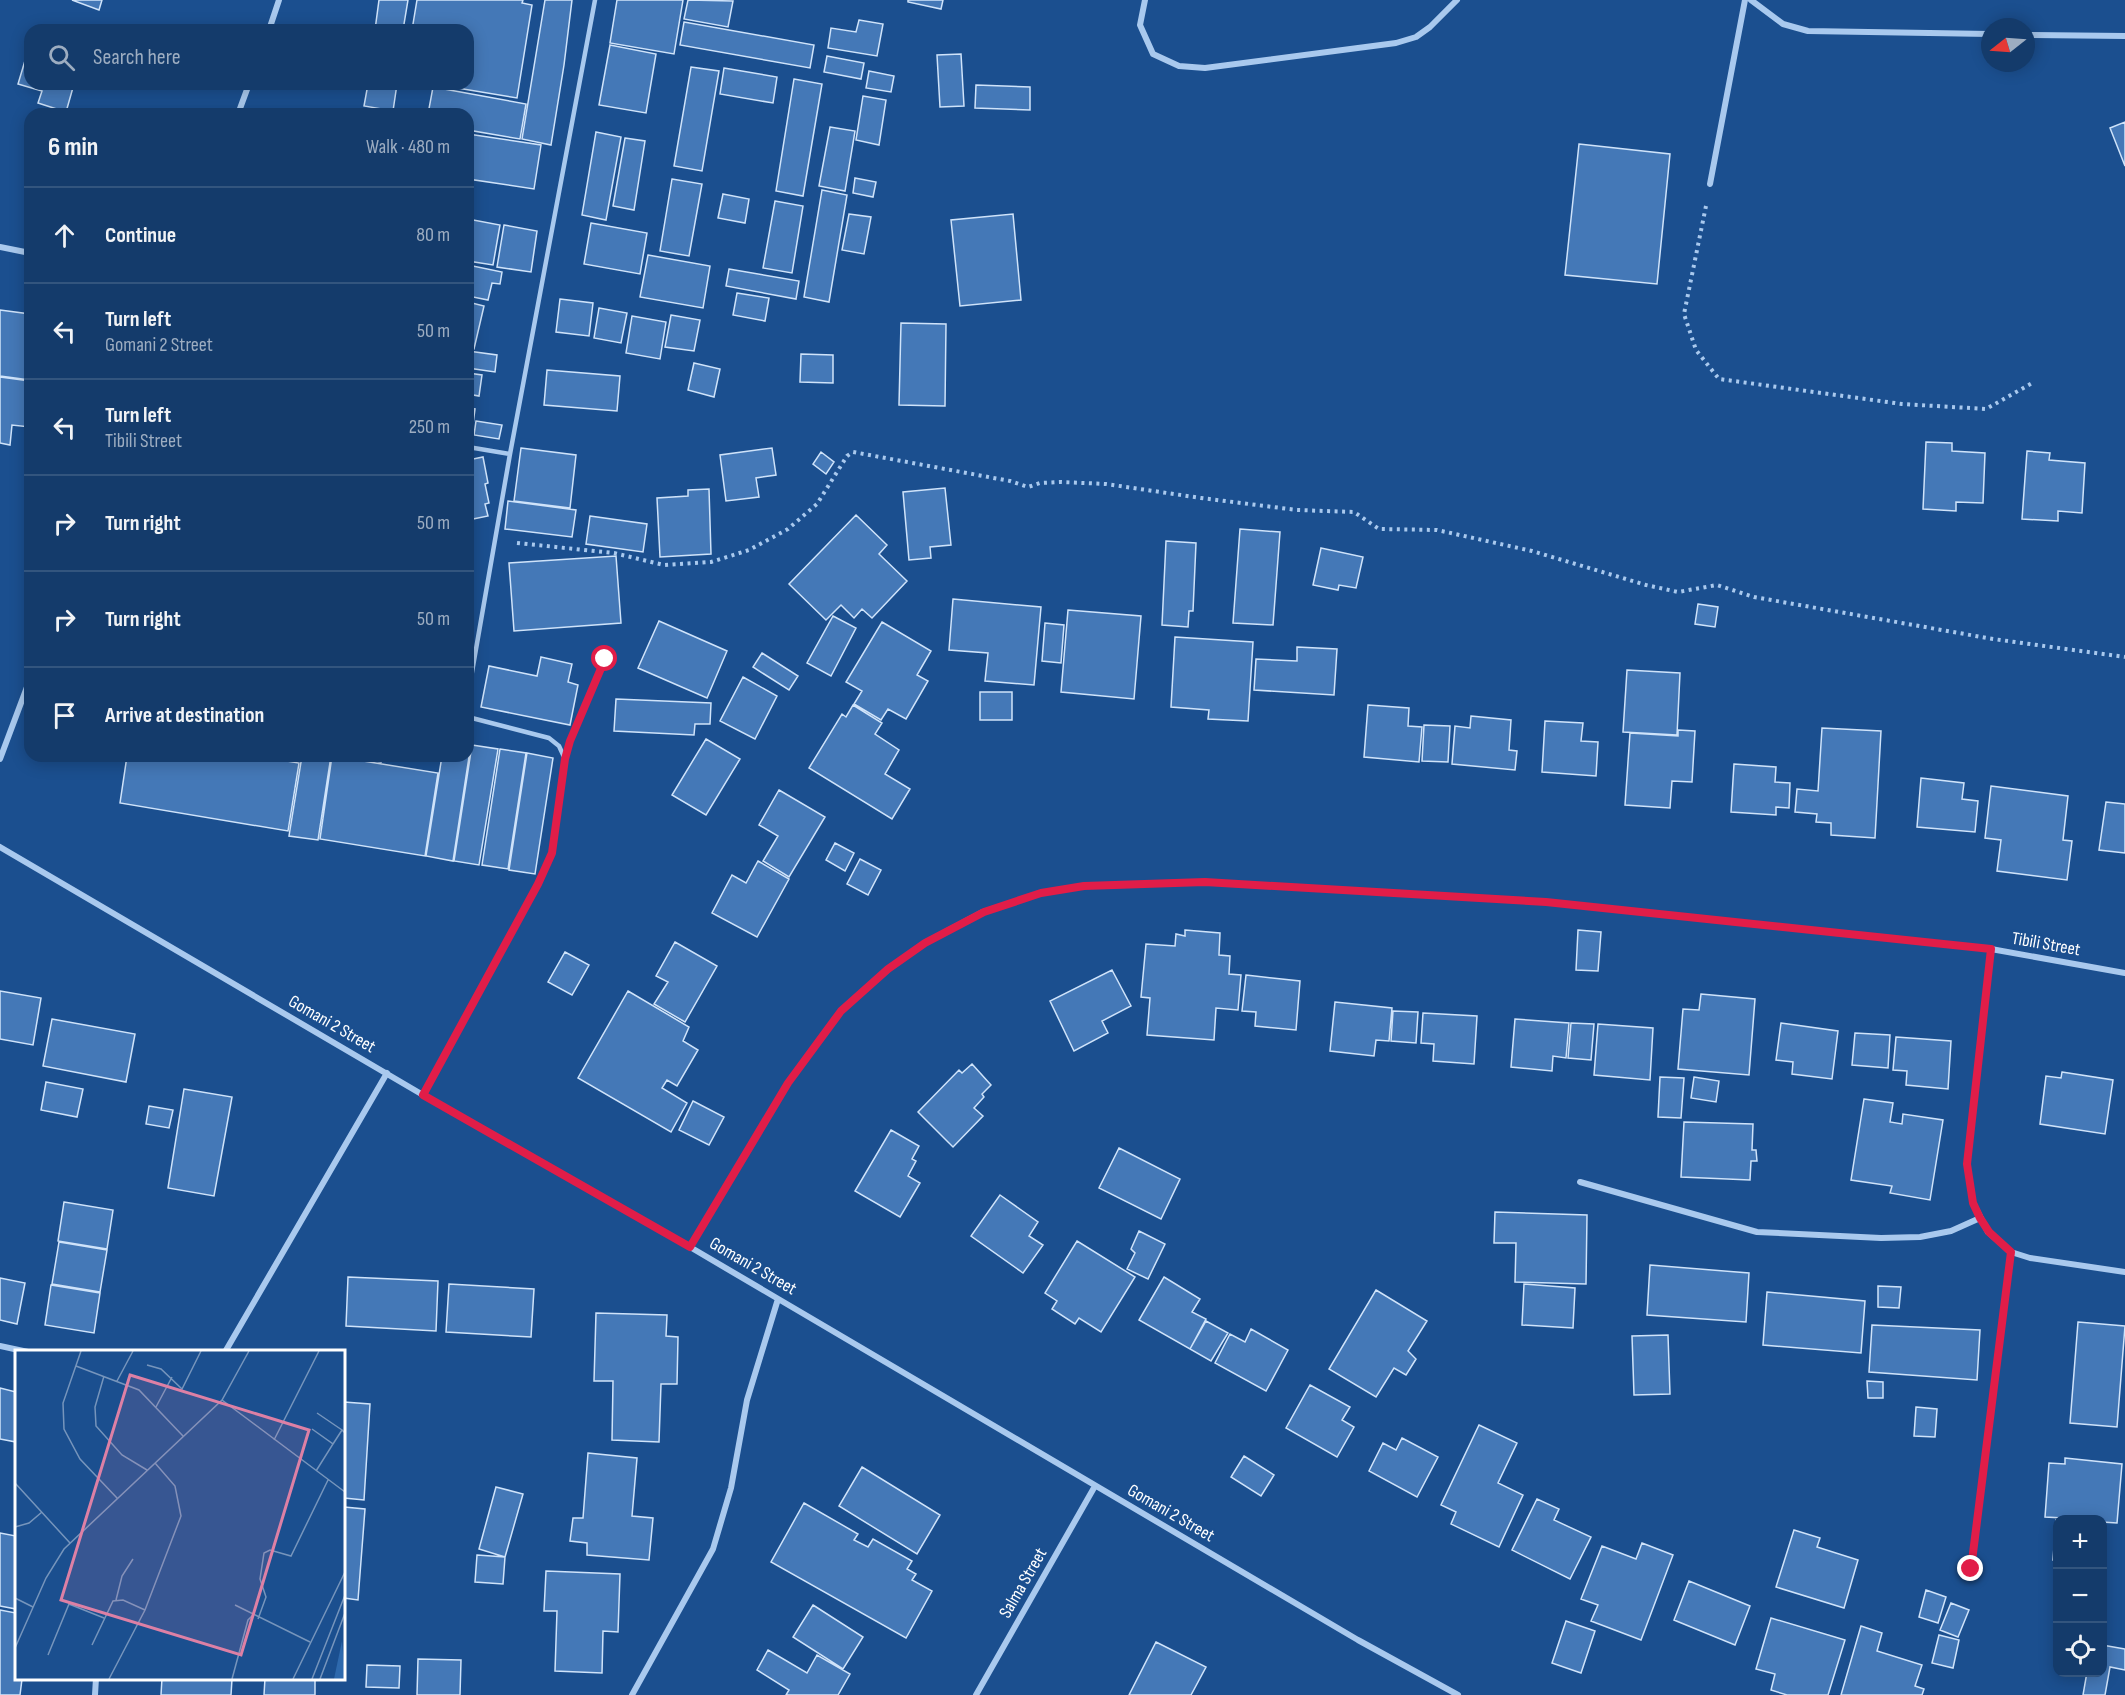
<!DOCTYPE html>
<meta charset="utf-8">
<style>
body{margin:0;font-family:"Sofia Sans Condensed",sans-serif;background:#1d4271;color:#f1f3f6}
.controls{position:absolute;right:18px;bottom:18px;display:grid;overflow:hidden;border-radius:12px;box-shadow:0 3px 15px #0003}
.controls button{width:54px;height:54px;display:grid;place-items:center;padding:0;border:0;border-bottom:2px solid #33557e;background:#143b6b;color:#f1f3f6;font:30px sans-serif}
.compass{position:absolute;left:1981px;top:18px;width:54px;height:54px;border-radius:50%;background:#143b6b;box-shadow:0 3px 15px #0003;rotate:253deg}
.stop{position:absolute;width:18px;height:18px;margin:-14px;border:4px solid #e11d48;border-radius:50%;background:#fff}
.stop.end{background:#e11d48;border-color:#fff;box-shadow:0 2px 6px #0008}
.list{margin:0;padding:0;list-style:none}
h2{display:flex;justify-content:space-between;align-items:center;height:78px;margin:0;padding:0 24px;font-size:26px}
h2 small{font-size:20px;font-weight:400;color:#9dadc1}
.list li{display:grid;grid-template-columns:39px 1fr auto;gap:18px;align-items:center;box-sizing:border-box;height:96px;padding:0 24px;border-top:2px solid #33557e}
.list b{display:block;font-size:22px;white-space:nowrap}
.list p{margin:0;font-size:20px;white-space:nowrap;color:#9dadc1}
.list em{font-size:20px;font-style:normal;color:#9dadc1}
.icon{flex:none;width:33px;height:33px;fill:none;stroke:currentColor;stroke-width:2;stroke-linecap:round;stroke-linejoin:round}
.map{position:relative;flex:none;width:2125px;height:1695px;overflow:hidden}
.search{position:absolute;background:#143b6b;box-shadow:0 3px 15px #0003;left:24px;top:24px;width:450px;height:66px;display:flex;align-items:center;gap:15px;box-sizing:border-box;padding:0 21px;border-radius:18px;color:#9dadc1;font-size:22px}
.panel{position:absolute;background:#143b6b;box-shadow:0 3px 15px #0003;left:24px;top:108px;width:450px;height:654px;border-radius:18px}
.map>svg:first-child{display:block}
.building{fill:#4478b7;stroke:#cfe3fa;stroke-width:1.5}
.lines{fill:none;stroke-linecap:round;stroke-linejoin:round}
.path{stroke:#a9c9ee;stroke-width:4;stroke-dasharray:3 4.5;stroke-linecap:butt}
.lane{stroke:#a9c9ee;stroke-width:4.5}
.street{stroke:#a9c9ee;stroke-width:6}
.route{stroke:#e11d48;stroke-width:8}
.labels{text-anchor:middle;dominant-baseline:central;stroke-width:4.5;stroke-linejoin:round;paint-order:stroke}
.street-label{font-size:18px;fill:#fff;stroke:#1b4f8f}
.inset-road{fill:none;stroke:#7695bc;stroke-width:1.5}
.view{fill:#dd80a5;fill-opacity:0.15;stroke:#dd80a5;stroke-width:3}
.inset-edge{fill:none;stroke:#fff;stroke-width:3}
</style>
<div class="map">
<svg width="2125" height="1695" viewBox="0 0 2125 1695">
<rect width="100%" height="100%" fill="#1b4f8f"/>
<path class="building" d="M72,0H102L99,10Z
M379,0H408L403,30H375Z
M417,0H523L522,3L532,5L517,98L433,84H468V30H412Z
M545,0H572L564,65L551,145L522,139Z
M617,0H683L674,54L610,43Z
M688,0L733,1L728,27L684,19Z
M908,0H943L941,9L908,2Z
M859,20L883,24L877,56L828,48L831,28L856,32Z
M684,22L814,45L810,68L680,45Z
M30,44V84H74L66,112L38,103L42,91L18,84Z
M610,45L656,54L646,113L599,105Z
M961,54L964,106L940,107L937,55Z
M827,56L864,63L861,79L824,72Z
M691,67L719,71L702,171L674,166Z
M724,68L777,77L773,103L720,94Z
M869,71L894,76L891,92L866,88Z
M794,79L822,84L803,196L776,191Z
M368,84H397L393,111L364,106Z
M976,85L1030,87V110L975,108Z
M433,87L526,104L520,139L468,130V114H428Z
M863,96L886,100L879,145L856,140Z
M2125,122V166L2110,128Z
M830,127L855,131L845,191L819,186Z
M596,132L621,137L606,220L582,215Z
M468,134L541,145L534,189L468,179Z
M625,138L645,141L634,210L613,206Z
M1579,144L1670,154L1657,284L1565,275Z
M855,178L876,182L873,197L853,193Z
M672,179L702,184L689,256L660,251Z
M822,190L847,195L829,302L804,297Z
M723,194L749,199L745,223L718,218Z
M775,201L803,206L792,273L763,268Z
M849,214L871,217L864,254L842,250Z
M1013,214L1021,300L960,306L951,220Z
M468,219L500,225L493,265L468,261Z
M591,223L647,233L640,274L584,264Z
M504,225L537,231L531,272L497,267Z
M648,255L710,266L703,308L640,297Z
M468,265L502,272L500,284L492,283L488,300L468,296Z
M729,269L799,281L796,299L726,286Z
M737,293L769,298L765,321L733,315Z
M560,299L593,303L589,336L556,332Z
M468,302L484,306L474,349L468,348Z
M599,308L627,313L621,343L594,338Z
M0,310L30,314V380L0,376Z
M671,315L700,320L694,351L665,347Z
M632,316L666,322L660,359L626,353Z
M901,323L946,324L945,406L899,405Z
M468,351L497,355L495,372L468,368Z
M801,354L833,355V383L800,382Z
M694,363L720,369L714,397L688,390Z
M547,370L620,376L617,411L544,405Z
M468,373L482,375L479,396L468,394Z
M0,377L30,381V427L12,425L10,445L0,443Z
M468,408L475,409L472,432L468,431Z
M476,421L502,425L499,439L474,435Z
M1926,442L1952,443V451L1985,453L1983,503L1956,502V511L1923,509Z
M521,448L576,455L570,508L514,501Z
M772,448L776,475L756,478L759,497L726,501L720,455Z
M2027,451L2050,453L2049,460L2085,463L2082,513L2058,511V521L2022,519Z
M821,452L834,462L826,474L813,464Z
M483,457L488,483L485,484L489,503L485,504L488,516L468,520V460Z
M945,488L951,545L930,547L931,558L909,560L903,492Z
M709,489L711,554L660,557L657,498L688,496V490Z
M508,501L576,510L572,537L505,529Z
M856,515L887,545L879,554L907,581L872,618L862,609L854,618L841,605L826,620L789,584Z
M590,516L647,524L643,552L586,544Z
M1240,529L1280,532L1273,625L1233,623Z
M1166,541L1196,543L1193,611H1189L1188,627L1162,625Z
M1321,548L1363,557L1356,588L1339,585L1338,590L1313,585Z
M616,556L621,623L514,631L509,563Z
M953,599L1041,607L1034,685L985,681L988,653L949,650Z
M1698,604L1718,607L1715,627L1695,624Z
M1068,610L1141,616L1134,699L1061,692Z
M833,616L856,628L831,676L807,663Z
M659,621L727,651L707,698L638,668Z
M882,622L931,651L917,675L928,681L906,719L888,709L881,720L854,704L862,691L846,682Z
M1045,623L1064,625L1061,663L1042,661Z
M1175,637L1253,642L1248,721L1208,719L1209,710L1171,707Z
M1297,647L1337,649L1334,695L1254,690L1256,659L1297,661Z
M762,653L798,676L789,690L753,667Z
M541,657L572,664L568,682L578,685L570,725L481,707L489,666L537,676Z
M1627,670L1680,673L1677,735L1623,732Z
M743,677L777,696L755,739L720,721Z
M980,692H1012V720H980Z
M616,699L711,703L710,724H695L694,735L614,731Z
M853,705L882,723L875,734L899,750L885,774L910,789L892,819L809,768L842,714L846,717Z
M1368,705L1409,708L1408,726L1422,727L1419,762L1364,757Z
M1471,716L1511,720L1509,750L1517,751L1515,770L1452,764L1455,726L1470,728Z
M1545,721L1583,723L1581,741L1598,742L1596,776L1542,772Z
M1424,725L1450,726L1448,762L1422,761Z
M1822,728L1881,731L1875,838L1831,835V823L1816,822L1817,814L1795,812L1797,789L1818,791Z
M1678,730L1695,731L1692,782L1672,781L1670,808L1625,805L1630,733L1678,736Z
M706,739L740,759L706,815L672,795Z
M468,744H471L453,861L426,856L442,756H468Z
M472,745L498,749L479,865L454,861Z
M500,749L526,753L508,869L482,865Z
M527,753L553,758L535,874L509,870Z
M127,756H256L299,763L288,831L120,803Z
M302,756H331L318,840L289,836Z
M332,756L438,773L425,856L320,839Z
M354,756H382L381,762Z
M1734,764L1776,767L1775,782L1790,783L1789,808L1776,807V815L1731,812Z
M1921,778L1964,783L1962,799L1978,801L1975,832L1917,827Z
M1991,786L2068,796L2063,840L2072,841L2067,880L1997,871L2001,840L1985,838Z
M779,790L825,817L789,877L763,861L778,836L759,825Z
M2106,802L2125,804V853L2099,850Z
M835,843L854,853L845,871L826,860Z
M860,859L881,870L868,895L847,884Z
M758,861L789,879L757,937L712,913L732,875L746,883Z
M1185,930L1220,933L1219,955L1230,956L1229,974L1241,975L1238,1010L1216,1008L1214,1040L1147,1035L1150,998L1141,997L1146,944L1175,946L1176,934L1185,936Z
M1578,930L1601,932L1598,971L1576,970Z
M675,942L717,966L685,1022L654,1004L668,982L656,976Z
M565,952L589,965L572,995L548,982Z
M1112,970L1131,1006L1102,1021L1108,1033L1074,1051L1050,1001Z
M1246,975L1300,981L1296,1030L1255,1026L1256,1012L1242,1011Z
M0,991L41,998L33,1045L0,1039Z
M628,991L689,1027L683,1041L698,1050L677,1086L667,1080L662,1088L687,1103L671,1132L578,1078Z
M1701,994L1755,999L1749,1075L1678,1069L1683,1009L1699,1010Z
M1335,1002L1392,1008L1389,1041L1376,1040L1374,1056L1330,1051Z
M1393,1011L1418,1012L1416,1043L1391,1041Z
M1423,1013L1477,1016L1474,1064L1433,1061L1434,1044L1421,1043Z
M52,1019L135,1034L126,1082L43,1066Z
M1515,1019L1569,1023L1566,1058L1553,1056L1552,1071L1511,1067Z
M1571,1023L1594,1024L1591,1060L1568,1058Z
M1781,1023L1838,1031L1832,1079L1792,1074L1793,1062L1776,1060Z
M1598,1024L1653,1028L1650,1080L1594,1075Z
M1855,1033L1890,1035L1888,1068L1852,1065Z
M1896,1037L1951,1041L1948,1089L1906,1085L1907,1071L1893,1070Z
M972,1064L991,1085L982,1094L984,1097L974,1108L983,1116L953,1147L918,1112L959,1070L962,1073Z
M2062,1072L2113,1080L2105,1134L2040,1124L2046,1076L2061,1078Z
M1660,1077L1684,1078L1681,1118L1658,1117Z
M1694,1077L1719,1081L1716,1102L1691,1098Z
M46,1082L83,1089L77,1117L41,1110Z
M184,1089L232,1097L214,1196L168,1188Z
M1864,1099L1893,1103L1890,1122L1902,1124L1903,1114L1943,1120L1930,1200L1890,1193L1892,1186L1851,1180Z
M693,1101L724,1117L709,1145L679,1130Z
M149,1106L173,1110L169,1128L146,1124Z
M1684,1122L1753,1124L1752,1150H1756L1757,1161H1751L1750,1180L1681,1177Z
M891,1130L919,1146L912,1159L916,1161L908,1176L920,1183L900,1217L855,1191Z
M1119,1148L1180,1179L1161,1219L1099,1188Z
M1000,1195L1038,1222L1029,1236L1043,1245L1023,1273L971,1236Z
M64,1202L113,1210L107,1249L58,1241Z
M1495,1212L1587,1215L1586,1284L1515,1282L1516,1243H1494Z
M1139,1231L1165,1244L1148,1279L1127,1269L1135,1253L1131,1249Z
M1077,1241L1135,1277L1101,1332L1079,1318L1075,1324L1052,1309L1057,1301L1045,1293Z
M59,1242L107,1250L100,1292L52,1284Z
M1650,1265L1749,1273L1746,1322L1647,1315Z
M348,1277L438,1281L436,1331L346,1326Z
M1164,1277L1200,1299L1192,1312L1206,1319L1190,1349L1139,1320Z
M0,1278L25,1283L17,1324L0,1320Z
M449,1284L534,1289L531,1337L446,1332Z
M1524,1284L1575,1288L1573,1328L1522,1325Z
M51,1285L100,1293L94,1333L45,1325Z
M1878,1286L1901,1287L1899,1308L1878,1307Z
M1376,1290L1427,1321L1408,1351L1416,1359L1406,1375L1394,1368L1376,1397L1329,1369Z
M1767,1292L1865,1301L1861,1353L1763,1345Z
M596,1313L667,1315L666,1336L678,1337L677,1384H661L659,1442L612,1440L613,1381H594Z
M1206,1321L1228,1333L1211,1361L1190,1349Z
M2078,1322L2125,1326L2117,1427L2070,1423Z
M1872,1325L1980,1330L1977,1380L1869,1372Z
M1251,1329L1288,1350L1266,1391L1215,1363L1230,1334L1245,1342Z
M1668,1335L1670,1394L1634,1395L1632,1336Z
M1867,1381L1883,1382V1398H1868Z
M1310,1385L1350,1407L1342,1420L1354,1427L1337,1457L1286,1428Z
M0,1388L16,1392V1442L0,1439Z
M344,1402L370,1404L364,1500L344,1498Z
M1916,1407L1937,1409L1935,1437L1914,1436Z
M1479,1425L1517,1443L1498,1483L1523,1495L1499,1547L1451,1524L1456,1512L1441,1505Z
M1402,1438L1438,1457L1417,1497L1369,1471L1383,1443L1396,1450Z
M588,1453L637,1458L632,1516L653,1518L649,1560L587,1555V1543L570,1541L573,1518H583Z
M1244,1456L1274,1475L1261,1496L1231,1477Z
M2065,1458L2122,1464L2117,1523L2102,1522V1520L2045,1517L2049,1463L2065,1464Z
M862,1467L940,1515L917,1554L839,1506Z
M496,1487L523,1494L505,1557L479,1549Z
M1537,1499L1559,1509L1554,1520L1591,1537L1570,1579L1512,1550Z
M804,1503L858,1534L854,1540L868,1547L873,1539L912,1561L907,1569L916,1574L912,1580L932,1591L906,1638L771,1562Z
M344,1507L365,1509L358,1600L344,1598Z
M2056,1520H2058V1560H2053Z
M1794,1530L1820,1538L1817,1547L1858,1560L1844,1608L1776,1587Z
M0,1533L16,1536V1609L0,1606Z
M1642,1543L1673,1555L1641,1640L1591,1621L1598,1605L1581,1599L1602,1546L1636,1559Z
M477,1555L505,1557L503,1584L475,1582Z
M546,1571L620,1574L618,1632L603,1631L602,1673L555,1671L557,1611H544Z
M1689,1581L1750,1606L1735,1645L1674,1620Z
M1926,1590L1946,1597L1938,1623L1919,1617Z
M1951,1603L1969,1610L1958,1637L1940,1630Z
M813,1605L863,1637L843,1669L793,1637Z
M0,1610L16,1613L15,1677L22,1679L20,1695H0Z
M1771,1618L1845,1640L1828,1695H1787L1771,1690L1775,1674L1756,1669Z
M1566,1621L1595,1631L1581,1673L1552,1663Z
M1861,1626L1882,1633L1877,1651L1922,1665L1915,1686L1924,1689L1922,1695H1841Z
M1939,1635L1959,1640L1953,1668L1932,1663Z
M1156,1642L1206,1667L1191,1695H1129Z
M2102,1645L2125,1649V1670L2110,1667L2105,1695H2083L2087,1672H2102Z
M768,1650L807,1673L817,1655L850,1674L838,1695H786L789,1690L757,1670Z
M418,1659L461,1660L460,1695H417Z
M367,1665L400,1666L399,1688L366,1687Z
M162,1678L232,1679L231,1695H161Z
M265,1678H315V1695H264Z"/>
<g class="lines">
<path class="path" d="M1706,206L1684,314L1696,350L1719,379L1902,404L1986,409L2034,382
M517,543L614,553L664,565L711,562L749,550L788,529L817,504L847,456L853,452L1010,481L1028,487L1040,483L1061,482L1106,484L1201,498L1297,510L1354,512L1379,529L1437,530L1532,551L1646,585L1678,592L1717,585L1754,597L1993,639L2125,657"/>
<path class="lane" d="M468,447L510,454
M468,695L510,454L595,0
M468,717L549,738L559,746L565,759
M423,1095L538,884L552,853L565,759L570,741L605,659
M1971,1569L2011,1252"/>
<path class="street" d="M1145,0L1140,25L1153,54L1179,66L1205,68L1396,43L1416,37L1430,27L1457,0
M1751,0L1783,24L1808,31L1990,34
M269,30L279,0
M2026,35L2125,36
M238,114L249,84
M1710,184L1745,0
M0,247L30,253
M0,759L30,679
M0,847L423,1095L690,1247L1358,1640L1458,1695
M1991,949L1967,1164L1973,1203L1988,1232L2011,1252L2030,1258L2125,1272
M1580,1182L1757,1232L1881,1238L1920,1237L1951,1231L1980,1218
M690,1247L788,1083L841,1011L888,969L925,943L983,912L1041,893L1084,886L1205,882L1546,902L1991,949L2125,973
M0,1346L28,1352
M225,1352L387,1073
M95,1695L96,1678
M632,1695L713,1549L731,1488L747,1400L778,1299
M976,1695L1095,1486"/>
</g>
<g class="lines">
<path class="route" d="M605,659L570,741L565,759L552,853L538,884L423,1095L690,1247L788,1083L841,1011L888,969L925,943L984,912L1041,893L1084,886L1205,882L1546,902L1991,949L1967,1164L1973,1203L1980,1218L1989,1232L2011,1252L1971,1569"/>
</g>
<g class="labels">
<g class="street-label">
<text transform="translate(2046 944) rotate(10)">Tibili Street</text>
<text transform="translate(332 1024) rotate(30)">Gomani 2 Street</text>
<text transform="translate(753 1266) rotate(30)">Gomani 2 Street</text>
<text transform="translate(1171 1513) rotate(30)">Gomani 2 Street</text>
<text transform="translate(1023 1583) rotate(-60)">Salma Street</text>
</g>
</g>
<g transform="translate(15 1350)">
<rect width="330" height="330" fill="#1b4f8f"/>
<path d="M327,291L330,329H319Z" fill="#2e69ad"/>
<path class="inset-road" d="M66,1L48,53L49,79L65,109L102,148M132,15L146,19L167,39L186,1M61,16L124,40L168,86M89,26L80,57L81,76L107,105L132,120M102,31L118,1M207,50L330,142M141,57L157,27M302,63L327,80M297,79L318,94L301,121M259,90L304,1M318,94L327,80L330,83M0,133L55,193M0,177L14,173L27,162M0,248L18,257M101,250L107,226L118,209M220,255L295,292M243,269L251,247L245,229L249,203L255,200L276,206L313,130M77,295L98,251L108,250L130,260M0,298L31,228L49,199L207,50L234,1M33,305L54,254L89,268M94,329L130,260L166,166L160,136L140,113M217,329L233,270L238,265M278,329L330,222M297,329L330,245M305,329L330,263"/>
<path class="view" d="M115,25L294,80L226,305L46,250Z"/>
<rect width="330" height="330" class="inset-edge"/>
</g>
</svg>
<div class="controls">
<button>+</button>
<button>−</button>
<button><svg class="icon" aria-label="locate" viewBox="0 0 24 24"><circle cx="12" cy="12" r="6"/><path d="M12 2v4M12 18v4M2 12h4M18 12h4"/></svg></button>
</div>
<svg class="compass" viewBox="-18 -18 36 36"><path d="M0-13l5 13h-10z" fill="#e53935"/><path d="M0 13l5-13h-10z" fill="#9dadc1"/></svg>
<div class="stop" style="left:605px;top:659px"></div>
<div class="stop end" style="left:1971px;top:1569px"></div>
<div class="search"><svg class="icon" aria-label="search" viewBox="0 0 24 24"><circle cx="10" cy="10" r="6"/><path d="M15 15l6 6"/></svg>Search here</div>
<section class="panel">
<h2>6 min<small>Walk · 480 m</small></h2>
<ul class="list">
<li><svg class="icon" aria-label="ahead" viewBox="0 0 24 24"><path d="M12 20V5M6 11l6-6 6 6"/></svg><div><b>Continue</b></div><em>80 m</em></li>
<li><svg class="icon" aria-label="left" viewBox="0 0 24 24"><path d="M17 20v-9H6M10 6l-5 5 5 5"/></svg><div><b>Turn left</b><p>Gomani 2 Street</p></div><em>50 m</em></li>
<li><svg class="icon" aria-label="left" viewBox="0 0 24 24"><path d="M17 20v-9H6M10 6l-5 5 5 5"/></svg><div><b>Turn left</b><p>Tibili Street</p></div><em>250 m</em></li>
<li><svg class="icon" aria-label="right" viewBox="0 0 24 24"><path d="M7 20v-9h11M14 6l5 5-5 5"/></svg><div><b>Turn right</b></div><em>50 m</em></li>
<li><svg class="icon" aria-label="right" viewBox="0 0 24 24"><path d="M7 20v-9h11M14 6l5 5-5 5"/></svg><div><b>Turn right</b></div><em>50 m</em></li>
<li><svg class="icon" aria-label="arrive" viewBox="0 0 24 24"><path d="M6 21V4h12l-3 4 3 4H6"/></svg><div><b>Arrive at destination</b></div></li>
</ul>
</section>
</div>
